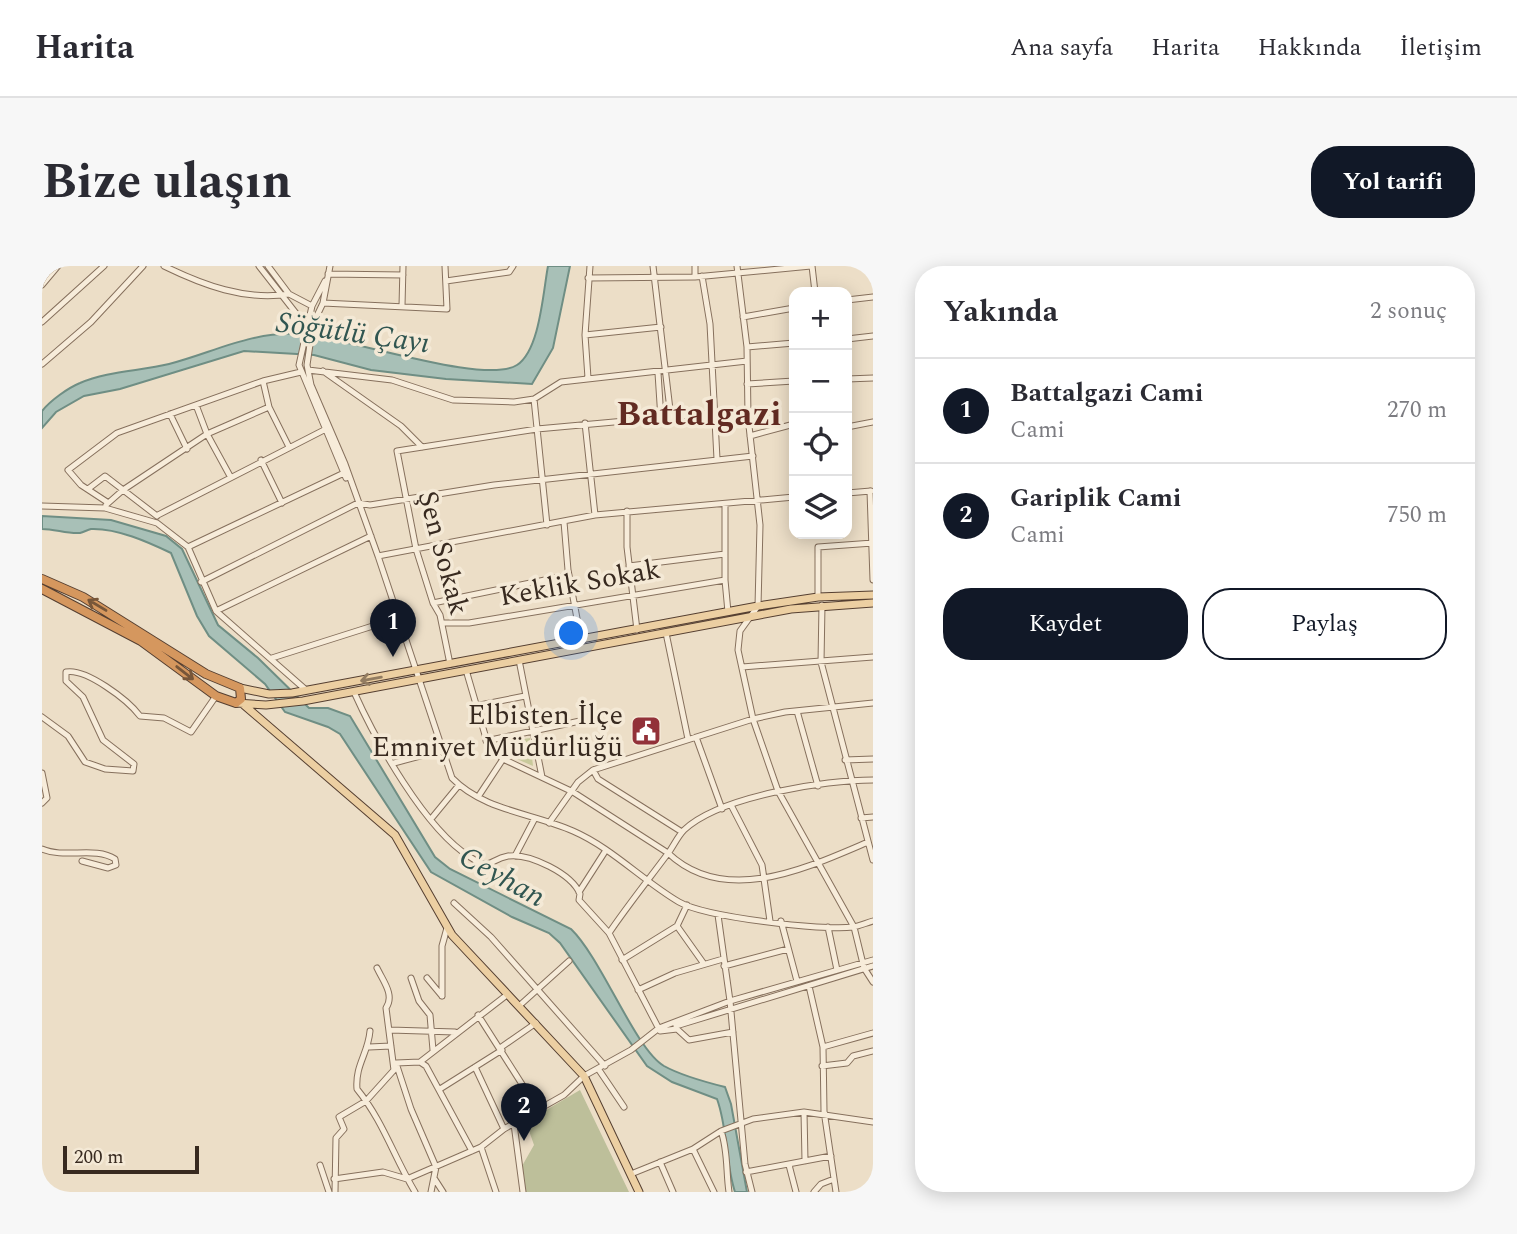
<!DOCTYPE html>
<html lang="tr">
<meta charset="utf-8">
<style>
body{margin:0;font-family:Spectral,serif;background:#f7f7f7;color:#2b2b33}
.controls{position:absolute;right:21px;top:21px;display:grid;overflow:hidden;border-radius:14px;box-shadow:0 4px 18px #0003}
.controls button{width:63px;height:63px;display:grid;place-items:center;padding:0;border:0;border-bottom:2px solid #e1e1e2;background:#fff;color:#2b2b33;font:35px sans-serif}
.scale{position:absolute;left:21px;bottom:18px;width:136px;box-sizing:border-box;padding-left:7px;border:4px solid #382a20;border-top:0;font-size:19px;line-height:24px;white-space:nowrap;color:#382a20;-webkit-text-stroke:5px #f4e9d6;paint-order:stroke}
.you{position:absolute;left:530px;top:368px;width:24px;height:24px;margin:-18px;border:5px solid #fff;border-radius:50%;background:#1a73e8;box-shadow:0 0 0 10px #1a73e833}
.badge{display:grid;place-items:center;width:46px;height:46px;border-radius:50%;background:#111827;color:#fff;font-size:23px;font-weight:700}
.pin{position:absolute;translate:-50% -58px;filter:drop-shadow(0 2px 4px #0008)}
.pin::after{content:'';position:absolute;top:37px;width:24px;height:21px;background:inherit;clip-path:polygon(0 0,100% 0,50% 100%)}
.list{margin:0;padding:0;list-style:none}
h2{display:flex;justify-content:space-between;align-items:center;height:91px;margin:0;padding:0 28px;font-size:30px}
h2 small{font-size:23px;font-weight:400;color:#7c7c81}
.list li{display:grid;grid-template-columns:46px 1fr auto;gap:21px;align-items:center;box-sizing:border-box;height:105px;padding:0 28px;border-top:2px solid #e1e1e2}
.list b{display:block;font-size:26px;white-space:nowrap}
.list p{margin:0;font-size:23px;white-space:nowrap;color:#7c7c81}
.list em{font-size:23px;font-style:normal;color:#7c7c81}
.actions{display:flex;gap:14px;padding:21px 28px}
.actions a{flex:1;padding:16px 0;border:2px solid #111827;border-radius:28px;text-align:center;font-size:24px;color:#111827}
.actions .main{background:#111827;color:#fff}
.icon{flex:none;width:38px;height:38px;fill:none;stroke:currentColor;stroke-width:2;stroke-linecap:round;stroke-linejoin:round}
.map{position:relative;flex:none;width:831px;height:926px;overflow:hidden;border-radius:28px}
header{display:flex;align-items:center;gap:42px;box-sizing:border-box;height:98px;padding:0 35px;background:#fff;border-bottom:2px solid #e1e1e2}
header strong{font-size:33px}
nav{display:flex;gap:38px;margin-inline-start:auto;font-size:24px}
.intro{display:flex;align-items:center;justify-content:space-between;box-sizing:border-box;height:168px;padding:0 42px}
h1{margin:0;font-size:49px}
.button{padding:18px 32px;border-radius:28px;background:#111827;color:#fff;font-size:24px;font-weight:700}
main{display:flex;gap:42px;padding:0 42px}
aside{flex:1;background:#fff;border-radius:28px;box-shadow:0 4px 18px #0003}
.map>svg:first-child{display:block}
.green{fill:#c8c99b}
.cemetery{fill:#bdbf9a}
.water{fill:#a8c0b7;stroke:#6f8e84;stroke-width:2}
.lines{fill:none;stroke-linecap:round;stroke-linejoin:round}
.minor-casing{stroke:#86705d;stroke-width:7}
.major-casing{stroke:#553f31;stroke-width:9}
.highway-casing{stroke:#553f31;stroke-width:10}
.minor{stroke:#f7ecda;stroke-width:5}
.major{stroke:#eccfa2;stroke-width:7}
.highway{stroke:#d5975e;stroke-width:8}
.oneway{stroke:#775639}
.oneway2{stroke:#927c61}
.labels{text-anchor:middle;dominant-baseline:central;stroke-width:7;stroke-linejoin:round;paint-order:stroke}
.street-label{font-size:28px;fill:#382a20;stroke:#f4e9d6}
.poi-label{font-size:28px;fill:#382a20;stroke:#f4e9d6;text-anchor:end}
.water-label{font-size:30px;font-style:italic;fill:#315651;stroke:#f4e9d6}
.district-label{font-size:35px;font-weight:bold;fill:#622b22;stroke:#f4e9d6}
</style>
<header>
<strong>Harita</strong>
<nav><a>Ana sayfa</a><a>Harita</a><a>Hakkında</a><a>İletişim</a></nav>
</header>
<div class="intro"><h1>Bize ulaşın</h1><a class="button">Yol tarifi</a></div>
<main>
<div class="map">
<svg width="831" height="926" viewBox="0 0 831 926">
<rect width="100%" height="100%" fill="#ecdec7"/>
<path class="green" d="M488,472L491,500L461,487L454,477Z"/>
<path class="cemetery" d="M538,824L587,926H482L480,900L492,879L484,856Z"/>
<path class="water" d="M506,0H528L511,82L490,118L404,113L329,104L272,89L202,85L78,123L42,130L14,146L0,162V145C9,134 26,122 38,117C65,105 99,105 127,98C170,87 210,65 256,68C302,70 442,120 475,99C498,84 501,26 506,0Z
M0,250L69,254L124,270L140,283L176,359L216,392L267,442H286L308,450L393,591L408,603L529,663C560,693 593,783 622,800C640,810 663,816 683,821L689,838L705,926H693C683,896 686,863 675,833L630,816L605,800L518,677L507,667L470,651L389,606L298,468L286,461L243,446L223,418L167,370L155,350L129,287C106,276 75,262 49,263C45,264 42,266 38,267C25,268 13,263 0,263Z"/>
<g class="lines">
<g class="minor-casing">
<path id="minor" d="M122,0C161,19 203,35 247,28
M217,0L264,60
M226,0L247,28L270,40
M288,0L281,37L271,58L265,99L269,119L303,198L336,290L410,512C442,545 491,547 531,565C570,582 601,615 637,636C663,651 780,665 811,661C817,660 824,657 831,655
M611,0L629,152
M695,0L705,81L706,151L718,259L716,340L698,365L696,384L711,453L736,525L812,661L822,702L831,716
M770,0L773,26
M286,8L361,9
M660,10L668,58L675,193
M653,11V0
M546,12L653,11L769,0
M283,15L270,40L257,99L304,212
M404,15L467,6L471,0
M0,19L16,0
M805,34L831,31
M281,37L405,43L403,0
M360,40L361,0
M701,51L752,42
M0,56L62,0
M543,69L619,61
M805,73L831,70
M705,81L752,77
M0,98L49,56L101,0
M266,104L350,114L411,134L472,136L492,133L519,116L705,95
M281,105L359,160L380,181
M616,107L619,153
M546,112L543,69L548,0
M805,113L831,112
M221,115L227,141L247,181
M705,118L752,115
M492,133L505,259
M154,139L165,168L188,210
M128,148L145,183
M543,157L553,249
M805,161L831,156
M708,170L752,158
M219,194L240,237
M46,223L63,210L115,250
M828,225L831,314
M805,227L829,225
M65,236L39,219L26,204L75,167L221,115L259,106
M683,238V314L686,346
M64,239L81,224L165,168L227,141
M0,240L63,242L115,257L146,281L174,345L264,424
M585,245V281L595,364
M116,249L282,164
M522,256L526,304L539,374
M146,281L302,207
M336,290L553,249L752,231
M587,300L683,288
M159,316L316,237L328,239L452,219L711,190
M776,331V281L831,277
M391,337L527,309
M780,339L779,396L831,594
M174,345L329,270
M400,357H427L683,314
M624,367L646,473
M230,392L356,352
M477,394L500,511
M408,398L398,349L391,337L374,283L355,185L495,163L671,147
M700,401L831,391
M424,404L446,479L461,493L531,526L626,587C683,641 765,602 826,576
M312,426C334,475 383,563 428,591C450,606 447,593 466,590C488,587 530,608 538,628L537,634L567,667
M433,440L483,430
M755,445L776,520
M0,451L26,470L43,496L63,503L91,505L92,498L61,474L41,431L24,415V406C44,402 86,434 98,450L122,452L149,466L174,430
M654,471L680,543
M444,475L538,455
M803,494L831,493
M352,497L401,484
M551,504L556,513L640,566
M0,507L5,532L0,537
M436,531L461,493
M689,539L720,599L728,655
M819,552L831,551
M389,553L417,519
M507,557L536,516L551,504L711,453L743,446L831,437
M0,583C23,593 53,580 73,593L74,599L66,602L40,595
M473,590L493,552
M537,626L564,584
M412,637L449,671L563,800
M676,649L688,735L703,898L710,926
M739,655L755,715
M635,660L662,698
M786,661L795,704
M580,694L635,660L645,639
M682,700L746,683
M369,712L377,735L388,749L391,784
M385,712L400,730
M767,720L781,781L782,845L794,926
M596,724L633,707L681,693
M400,730V680L405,662
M477,740L527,695
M436,749L497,845
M634,760L831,700
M348,764L413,766
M328,765C326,788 313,799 315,823C341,855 352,891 373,926
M691,766L647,774L635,763L618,765L567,667C586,639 607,613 627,586C632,579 636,570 642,564C678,530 783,514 831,514
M327,781L349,780
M781,781L831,767
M458,782L494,757
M378,796L466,728
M780,800L805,797L811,790L831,785
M433,801L462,863
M557,804L582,841
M398,823L460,784
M762,846L763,895
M472,858L481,926
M679,865C686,884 684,906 687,926
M439,881L454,926
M651,883L672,926
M618,896L631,926
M278,899L287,926
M747,899L754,926
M704,906L789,890
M589,908L651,883L679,865L711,853L762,846L831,856
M392,912L401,926
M292,913L341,906L365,913L439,881L462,863L522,829L542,810L589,784L617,762L688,735L831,694
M293,926L294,872L302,863L297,851L324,835L352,804L344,742C353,729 341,715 335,702
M389,926L394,901L369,843L354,797L378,796L384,800L430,885
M772,926L779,918L792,913"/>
</g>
<g class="major-casing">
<path id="major" d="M198,422L227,428L250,427L716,340L776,331L831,329
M194,437L224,439L261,435L749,343L831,337
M202,439L353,569L410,669L542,810L597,926"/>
</g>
<g class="highway-casing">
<path id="highway" d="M0,313L41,331L164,408L198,422L199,433L194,437L174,430L99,375L0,323"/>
</g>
<use href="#minor" class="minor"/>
<use href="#major" class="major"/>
<use href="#highway" class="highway"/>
</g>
<defs><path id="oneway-shaft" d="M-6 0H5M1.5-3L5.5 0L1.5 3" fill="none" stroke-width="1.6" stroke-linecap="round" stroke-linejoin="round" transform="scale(1.75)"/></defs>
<g class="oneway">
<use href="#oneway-shaft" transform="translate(55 339) rotate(-149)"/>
<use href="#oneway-shaft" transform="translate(143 407) rotate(38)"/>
</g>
<use class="oneway2" href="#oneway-shaft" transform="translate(329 413) rotate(170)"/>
<defs>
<g id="civic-square" transform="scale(1.575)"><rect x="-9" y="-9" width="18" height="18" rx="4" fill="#923139" stroke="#f4e9d6"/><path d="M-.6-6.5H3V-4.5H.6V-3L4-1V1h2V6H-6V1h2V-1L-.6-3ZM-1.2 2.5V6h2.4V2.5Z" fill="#fff"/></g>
</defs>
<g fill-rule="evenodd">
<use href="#civic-square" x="604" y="465"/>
</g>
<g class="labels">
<g class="street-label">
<text transform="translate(401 287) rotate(75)">Şen Sokak</text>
<text transform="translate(538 317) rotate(-10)">Keklik Sokak</text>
</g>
<g class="poi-label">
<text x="581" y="449">Elbisten İlçe<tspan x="581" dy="32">Emniyet Müdürlüğü</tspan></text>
</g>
<g class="water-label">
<text transform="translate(311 67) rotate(8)">Söğütlü Çayı</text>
<text transform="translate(460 611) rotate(29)">Ceyhan</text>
</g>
<g class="district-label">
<text x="657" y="148">Battalgazi</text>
</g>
</g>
</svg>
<div class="controls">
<button>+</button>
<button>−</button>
<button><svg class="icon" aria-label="locate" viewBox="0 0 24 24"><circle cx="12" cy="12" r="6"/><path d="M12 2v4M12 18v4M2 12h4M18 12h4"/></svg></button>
<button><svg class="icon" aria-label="layers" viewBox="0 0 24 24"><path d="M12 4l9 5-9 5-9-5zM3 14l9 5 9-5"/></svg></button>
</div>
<div class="scale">200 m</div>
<div class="you"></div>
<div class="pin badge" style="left:351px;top:391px">1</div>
<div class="pin badge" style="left:482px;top:875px">2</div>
</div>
<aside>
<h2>Yakında<small>2 sonuç</small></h2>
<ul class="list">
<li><span class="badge">1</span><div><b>Battalgazi Cami</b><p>Cami</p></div><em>270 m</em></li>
<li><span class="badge">2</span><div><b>Gariplik Cami</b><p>Cami</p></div><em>750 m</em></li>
</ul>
<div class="actions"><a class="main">Kaydet</a><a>Paylaş</a></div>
</aside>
</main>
